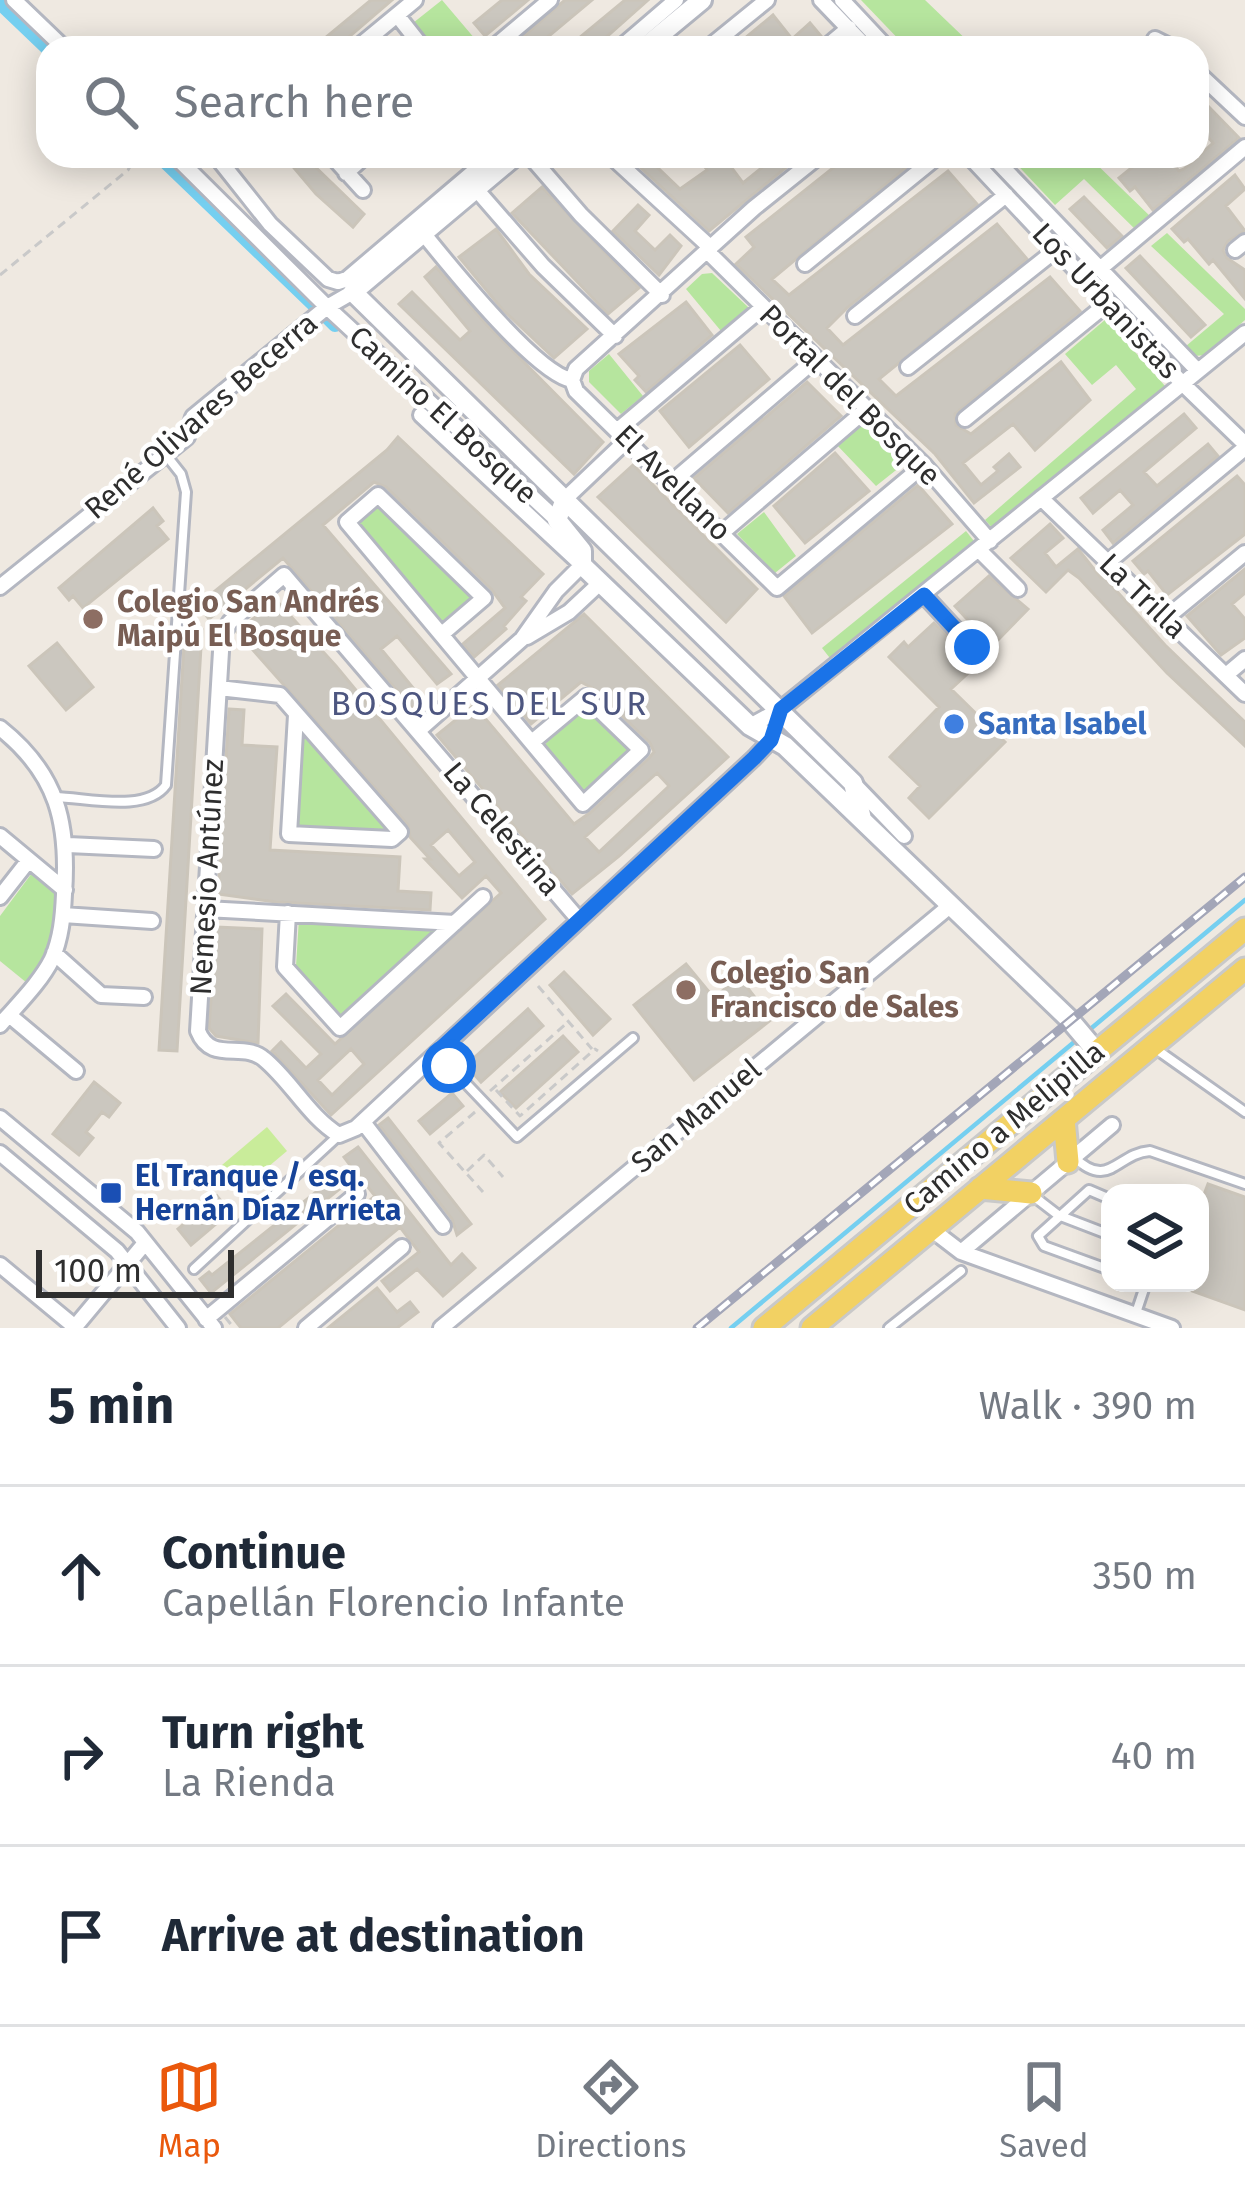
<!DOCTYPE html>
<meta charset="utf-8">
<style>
body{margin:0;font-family:"Fira Sans",sans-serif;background:#f6f6f7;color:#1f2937}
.controls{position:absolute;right:36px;bottom:36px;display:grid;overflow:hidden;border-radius:24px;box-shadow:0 6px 30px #0003}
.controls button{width:108px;height:108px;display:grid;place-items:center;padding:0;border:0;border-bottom:3px solid #e0e1e3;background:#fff;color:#1f2937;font:60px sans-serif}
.scale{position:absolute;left:36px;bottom:30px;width:198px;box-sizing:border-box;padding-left:12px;border:6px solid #2e2e2e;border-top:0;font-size:33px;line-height:42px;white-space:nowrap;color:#2e2e2e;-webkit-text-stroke:9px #fff;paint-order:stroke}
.stop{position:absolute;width:36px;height:36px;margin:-27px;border:9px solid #1a73e8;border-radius:50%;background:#fff}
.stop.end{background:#1a73e8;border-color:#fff;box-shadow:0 3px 12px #0008}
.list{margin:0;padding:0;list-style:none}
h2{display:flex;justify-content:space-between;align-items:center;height:156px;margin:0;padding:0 48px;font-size:51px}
h2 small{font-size:39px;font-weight:400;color:#747a83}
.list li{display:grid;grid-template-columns:78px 1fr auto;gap:36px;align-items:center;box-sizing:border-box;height:180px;padding:0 48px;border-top:3px solid #e0e1e3}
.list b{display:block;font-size:45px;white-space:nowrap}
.list p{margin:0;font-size:39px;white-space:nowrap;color:#747a83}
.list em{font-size:39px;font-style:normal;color:#747a83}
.icon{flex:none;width:66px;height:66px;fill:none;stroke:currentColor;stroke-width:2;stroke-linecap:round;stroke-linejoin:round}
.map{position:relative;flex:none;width:1245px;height:1328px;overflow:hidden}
.search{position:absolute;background:#fff;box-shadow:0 6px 30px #0003;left:36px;right:36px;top:36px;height:132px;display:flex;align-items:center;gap:30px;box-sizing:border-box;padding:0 42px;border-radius:36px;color:#747a83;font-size:45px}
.sheet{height:696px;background:#fff}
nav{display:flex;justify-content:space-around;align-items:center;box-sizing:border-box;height:168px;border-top:3px solid #e0e1e3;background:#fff;font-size:33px;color:#747a83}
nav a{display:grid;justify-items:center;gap:6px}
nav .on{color:#ea580c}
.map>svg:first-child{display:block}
.green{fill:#b6e59e}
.pitch{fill:#c9ec9a}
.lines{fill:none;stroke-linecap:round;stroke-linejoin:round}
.stream{stroke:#75cff0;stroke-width:4.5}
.canal{stroke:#75cff0;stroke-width:14}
.building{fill:#cbc7bf;stroke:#cbc5ba;stroke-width:3;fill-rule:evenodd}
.lane-casing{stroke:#b4b7c1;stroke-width:14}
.street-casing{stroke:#b4b7c1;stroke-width:20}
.secondary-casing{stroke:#b4b7c1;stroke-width:24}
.primary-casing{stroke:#c9c9c9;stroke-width:27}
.path{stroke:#c9c9c9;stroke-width:3;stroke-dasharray:9 6;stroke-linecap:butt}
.lane{stroke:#fff;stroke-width:8}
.street{stroke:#fff;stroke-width:14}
.secondary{stroke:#fff;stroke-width:18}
.primary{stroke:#f2d163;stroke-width:21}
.rail-casing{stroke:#a3a6b8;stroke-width:9}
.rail{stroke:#fff;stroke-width:4.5;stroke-dasharray:14;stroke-linecap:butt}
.route{stroke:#1a73e8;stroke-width:15}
.education-dot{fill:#8d6e63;stroke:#fff;stroke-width:4.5}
.shop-dot{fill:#3f7fe0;stroke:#fff;stroke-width:4.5}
.transit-dot{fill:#1a4fb4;stroke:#fff;stroke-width:4.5}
.labels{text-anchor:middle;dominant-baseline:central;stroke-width:9;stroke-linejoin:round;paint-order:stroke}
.street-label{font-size:30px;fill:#2e2e2e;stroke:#fff}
.education-label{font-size:30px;font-weight:bold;fill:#785e54;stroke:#fff;text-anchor:start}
.shop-label{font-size:30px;font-weight:bold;fill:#366cbe;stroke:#fff;text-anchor:start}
.transit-label{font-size:30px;font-weight:bold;fill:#164399;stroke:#fff;text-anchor:start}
.neighbourhood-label{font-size:33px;letter-spacing:3px;fill:#4d5680;stroke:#fff}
</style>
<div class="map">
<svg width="1245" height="1328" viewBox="0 0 1245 1328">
<rect width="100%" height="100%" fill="#efe9e1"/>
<path class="green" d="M442,0L481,46L478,48H433L413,23Z
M861,0H925L975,48H907Z
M1009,156H1088L1152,218L1139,233L1084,179L1055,205Z
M1167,233L1245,309V320L1205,355L1195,356L1186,346L1224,314L1151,246Z
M712,273L748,307L721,331L686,289L702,274Z
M1106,319L1165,386L996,532L985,520L1136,389L1116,365L1092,385L1065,354Z
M609,354L643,396L621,414L589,382V371Z
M861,422L905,463L876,486L835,443Z
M378,504L475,600L444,627L356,522Z
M764,512L796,556L775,573L737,534Z
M966,531L977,545L833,662L822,648Z
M588,704L631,750L586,793L542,747Z
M303,731L392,836L296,831Z
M32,873L58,895C55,930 49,955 27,983L0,961V916Z
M299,918L442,927L342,1018L296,966Z"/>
<path class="pitch" d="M267,1127L287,1151L242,1189L222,1165Z"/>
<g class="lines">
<path class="stream" d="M1088,1031L1245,900
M731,1328L1079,1038"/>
<path class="canal" d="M0,3L48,49
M159,156L315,306
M328,318L335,325"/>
</g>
<path class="building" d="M371,0H392L336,48H313Z
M502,0H528L485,36L474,23Z
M565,0H592L544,40L551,48H510Z
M625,0H648L594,48H567Z
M773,15L792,39L810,23L821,36L812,48H733Z
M1207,105L1239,138L1153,210L1135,187L1130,191L1119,178L1146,156H1167L1179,171L1184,169L1213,143L1197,123V113Z
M284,156H304L364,214L353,227L316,194Z
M628,156H670L657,167L680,189L707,170L705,167L718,156H745L731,167L743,183L776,156H800L709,231Z
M848,156H920L772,279L789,295L948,171L977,204L848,307L827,328L843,345L997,224L1027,259L879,379L896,396L1050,277L1080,311L955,414L956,425L971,434L1061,362L1090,400L1035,450L1013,424L963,463L981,485L998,471L994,467L1009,454L1020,467L974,503L935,454L736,264L754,247L746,237Z
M1235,175L1245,189L1226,206L1245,231L1228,241L1223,250L1227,258L1245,270V299L1213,260L1209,264L1188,239L1184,242L1172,229Z
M542,187L639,288L608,314L512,213Z
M1084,197L1122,236L1107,248L1070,209Z
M638,205L649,215L635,231L655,250L670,235L681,246L659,275L613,231Z
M496,229L529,274L587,329L554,358L502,309L459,257Z
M1140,256L1205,325L1191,337L1126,268Z
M436,267L486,324L603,442L574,474L399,304L412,292L460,340L470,331L425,277Z
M686,302L712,335L646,392L635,380L639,376L619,354Z
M740,345L769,379L689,447L660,411Z
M807,382L841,416L728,513L694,478Z
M1184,414L1196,428L1144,472L1157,486L1208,444L1218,456L1113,543L1103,530L1133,505L1120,490L1093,513L1081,498Z
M398,437L543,574L521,597L526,601L504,626L506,629L474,657L463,644L505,608L492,590L386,487L374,482L323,525L451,674L437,684L397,636L381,649L423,700L412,708L283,558L209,619L198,605L387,450Z
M835,453L869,491L805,543L774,506Z
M633,465L757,589L726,622L598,497Z
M1237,476L1245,485V534L1167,595L1148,571L1144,574L1133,561Z
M918,485L952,524L812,633L784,596Z
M153,508L163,521L157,526L168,539L83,608L73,596L69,600L59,588Z
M1050,524L1063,538L1045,553L1056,567L1078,549L1101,578L1103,576L1165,645L1245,722V746L1167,673L1079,578L1068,570L1046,592L1011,558Z
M1245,569V593L1232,604L1245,619V638L1221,655L1187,616Z
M989,576L1028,609L992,646L955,606Z
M276,600L336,666L545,919L331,1115L272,1051L281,1042L306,1068L321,1054L273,1006L286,994L335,1044L501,893L486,876L462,898L425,859H430L410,837L408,825L237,632ZM448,830L475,862L459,876L431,845ZM351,1049L364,1064L332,1095L318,1080Z
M584,614L728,757L619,856L572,894L437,735L474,705L574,824L591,812L649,758L654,752L650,743L594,689L581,682L531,724L498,685ZM657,773L669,786L599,852L585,837Z
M934,623L978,664L951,689L1005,742L929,818L909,798L920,786L890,757L939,707L889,657L904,642L908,647Z
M185,629L202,630L177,1051L159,1050Z
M57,643L93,687L66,710L29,666Z
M229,709L244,710L242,745L277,747L270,850L400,857L398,891L431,893L430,910L276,902L218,894Z
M216,927L262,929L258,1043L216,1036L209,1028Z
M686,964L714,998L739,977L772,1019L694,1080L634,1005Z
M564,972L610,1019L593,1035L550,985Z
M528,1009L543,1026L481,1082L466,1065Z
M563,1036L578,1052L516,1108L500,1092Z
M94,1082L120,1103L109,1117L102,1112L86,1132L93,1138L79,1155L53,1134Z
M452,1093L463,1106L430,1134L419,1121Z
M388,1118L471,1224L457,1235L452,1219L379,1125Z
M358,1147L451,1265L462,1254L475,1268L443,1296L417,1269L390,1291L382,1281L419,1252L400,1227L278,1328H241L230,1314L375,1196L358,1174L211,1293L200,1279L209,1272L212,1275L350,1165L344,1157Z
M1208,1184L1245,1197V1310L1173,1284L1200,1283V1205Z
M217,1196L230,1212L191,1245L178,1229Z
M377,1288L397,1312L410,1302L418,1312L397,1328H328Z"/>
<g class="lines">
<g class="lane-casing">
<path id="lane" d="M56,797C88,798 146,813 166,785L186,492L181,474L166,455
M1153,1047L1245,1112
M438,1054L517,1137L633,1038
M1074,1157C1109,1191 1117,1153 1150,1151L1245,1184
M1032,1195L1058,1215L1110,1235
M1110,1199L1089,1190L1038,1236L1044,1246L1110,1270
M194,1269L339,1135
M1136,1313L1146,1283
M889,1328L961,1271"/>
</g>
<g class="street-casing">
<path id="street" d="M14,0L64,48
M821,0L867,48
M842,0L887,48
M397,15L423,48
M1155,39L1173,48
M357,48L415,0
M493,48L550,0
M620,48L676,0
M708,48L767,0
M825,48L849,28
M1197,72L1245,117
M175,156L327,307L557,520
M216,156L270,224L328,279L338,282L347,279L492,156
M332,156L363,190
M530,156L581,215L662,295
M611,156L711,248
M969,156L1182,383L1245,444
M992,156L1198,371
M1122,158L1124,156
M346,173L365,156
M476,189L543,266L615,336
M423,233C449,265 536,374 572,380
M1235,250L1245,242
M708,252L924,465L990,541
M805,264L938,156
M1101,268L1245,147
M855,316L1006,195
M908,367L1057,249
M572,380L576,391L777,588L924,465
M572,380L576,369L754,208L819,156
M965,419L1108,303
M619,429L762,308
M671,483L816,359
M1041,498L1245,694
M565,499L626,441
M723,532L868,408
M979,550L1018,589
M1108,562L1245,448
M0,587L187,437L193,417L327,307L353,292
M924,595L972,647
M1166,618L1245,553
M442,634L484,598L378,495L347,522L583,804L641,750L586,697L532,742
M527,637L569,612L600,583
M1226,675L1245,659
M219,688L280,695L400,832L392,839L289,834L296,715
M750,726L781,709L1245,333
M0,728C58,774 69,824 64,894C63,917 61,938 52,959C40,983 17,1005 0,1025
M419,730L522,639L556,591L582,565L421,415
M853,783L904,836
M0,836L65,890
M68,845L154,849
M0,897L29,860
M206,909L455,923
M288,913L285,967L340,1028L483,897
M63,915L152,921
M579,920L284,575L230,622L222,635L198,1031C211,1064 243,1041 264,1059C291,1081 309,1117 339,1135L356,1128L754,758L771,740L781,709
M54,953L101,995L144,997
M9,1015L76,1071
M0,1118L137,1232L214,1328
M363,1122L443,1226
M0,1153L117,1251L178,1328
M931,1229L961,1252L1172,1328
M961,1252L1112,1125
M0,1265L75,1327
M206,1319L357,1194
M74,1328L145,1243
M306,1328L402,1247
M441,1328L951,905"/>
</g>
<g class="secondary-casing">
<path id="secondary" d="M644,48L702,0
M515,156L353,292L853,783L862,819
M565,499L557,520L582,551V565L750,726L785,746L1069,1019L1096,1051"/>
</g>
<g class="primary-casing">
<path id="primary" d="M1064,1119L1068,1162
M980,1188L1031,1193
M764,1328L1245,929
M812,1328L1245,969"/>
</g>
<path class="path" d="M0,275L128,170L136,156
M538,986L592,1049
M496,1090L520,1116L595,1049L598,1051
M490,1091L568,1022
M475,1112L439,1143L483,1192
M467,1171L484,1155L503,1177
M225,1317L234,1328"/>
<use href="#lane" class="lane"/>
<use href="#street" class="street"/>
<use href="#secondary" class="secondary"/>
<use href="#primary" class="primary"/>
<g class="rail-casing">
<path id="rail" d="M697,1328L1245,877"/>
</g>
<use href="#rail" class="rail"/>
</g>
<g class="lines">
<path class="route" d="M449,1066L436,1053L754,758L771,740L781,709L924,595L972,647"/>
</g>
<g class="education-dot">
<circle cx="93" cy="619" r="12"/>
<circle cx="686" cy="990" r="12"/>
</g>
<circle class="shop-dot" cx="954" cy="724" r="12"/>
<rect class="transit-dot" x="99" y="1181" width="24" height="24" rx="6"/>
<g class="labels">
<g class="street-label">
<text transform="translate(1106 301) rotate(47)">Los Urbanistas</text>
<text transform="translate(850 395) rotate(45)">Portal del Bosque</text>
<text transform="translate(443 415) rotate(43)">Camino El Bosque</text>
<text transform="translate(201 416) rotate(-41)">René Olivares Becerra</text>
<text transform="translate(673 483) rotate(45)">El Avellano</text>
<text transform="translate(1143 596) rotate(44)">La Trilla</text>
<text transform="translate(502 829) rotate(50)">La Celestina</text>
<text transform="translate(207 877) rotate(-87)">Nemesio Antúnez</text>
<text transform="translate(696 1116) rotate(-40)">San Manuel</text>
<text transform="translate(1004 1128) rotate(-40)">Camino a Melipilla</text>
</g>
<g class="education-label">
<text x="117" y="602">Colegio San Andrés<tspan x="117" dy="34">Maipú El Bosque</tspan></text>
<text x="710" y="973">Colegio San<tspan x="710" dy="34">Francisco de Sales</tspan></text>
</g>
<g class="shop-label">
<text x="978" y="724">Santa Isabel</text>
</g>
<g class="transit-label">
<text x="135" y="1176">El Tranque / esq.<tspan x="135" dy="34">Hernán Díaz Arrieta</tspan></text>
</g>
<g class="neighbourhood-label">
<text x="490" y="704">BOSQUES DEL SUR</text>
</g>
</g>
</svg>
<div class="controls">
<button><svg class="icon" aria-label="layers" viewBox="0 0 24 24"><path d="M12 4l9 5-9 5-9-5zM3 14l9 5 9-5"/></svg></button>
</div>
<div class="scale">100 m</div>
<div class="stop" style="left:449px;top:1066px"></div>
<div class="stop end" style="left:972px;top:647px"></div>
<div class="search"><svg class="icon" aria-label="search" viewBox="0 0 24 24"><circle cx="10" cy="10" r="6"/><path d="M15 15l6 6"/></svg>Search here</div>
</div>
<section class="sheet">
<h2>5 min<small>Walk · 390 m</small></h2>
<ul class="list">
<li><svg class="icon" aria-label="ahead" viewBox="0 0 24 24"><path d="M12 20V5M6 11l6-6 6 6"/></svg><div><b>Continue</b><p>Capellán Florencio Infante</p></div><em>350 m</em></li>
<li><svg class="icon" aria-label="right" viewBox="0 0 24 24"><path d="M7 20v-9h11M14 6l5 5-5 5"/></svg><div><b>Turn right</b><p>La Rienda</p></div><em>40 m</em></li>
<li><svg class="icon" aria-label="arrive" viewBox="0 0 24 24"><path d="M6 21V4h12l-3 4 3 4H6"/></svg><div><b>Arrive at destination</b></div></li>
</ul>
</section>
<nav>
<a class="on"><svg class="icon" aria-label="map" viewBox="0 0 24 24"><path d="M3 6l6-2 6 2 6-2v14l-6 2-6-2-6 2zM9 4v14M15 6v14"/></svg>Map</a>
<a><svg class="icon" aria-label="directions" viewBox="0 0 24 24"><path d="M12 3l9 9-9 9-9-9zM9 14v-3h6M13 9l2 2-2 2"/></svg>Directions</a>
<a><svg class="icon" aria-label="saved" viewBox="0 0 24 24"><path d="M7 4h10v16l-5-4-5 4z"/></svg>Saved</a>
</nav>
